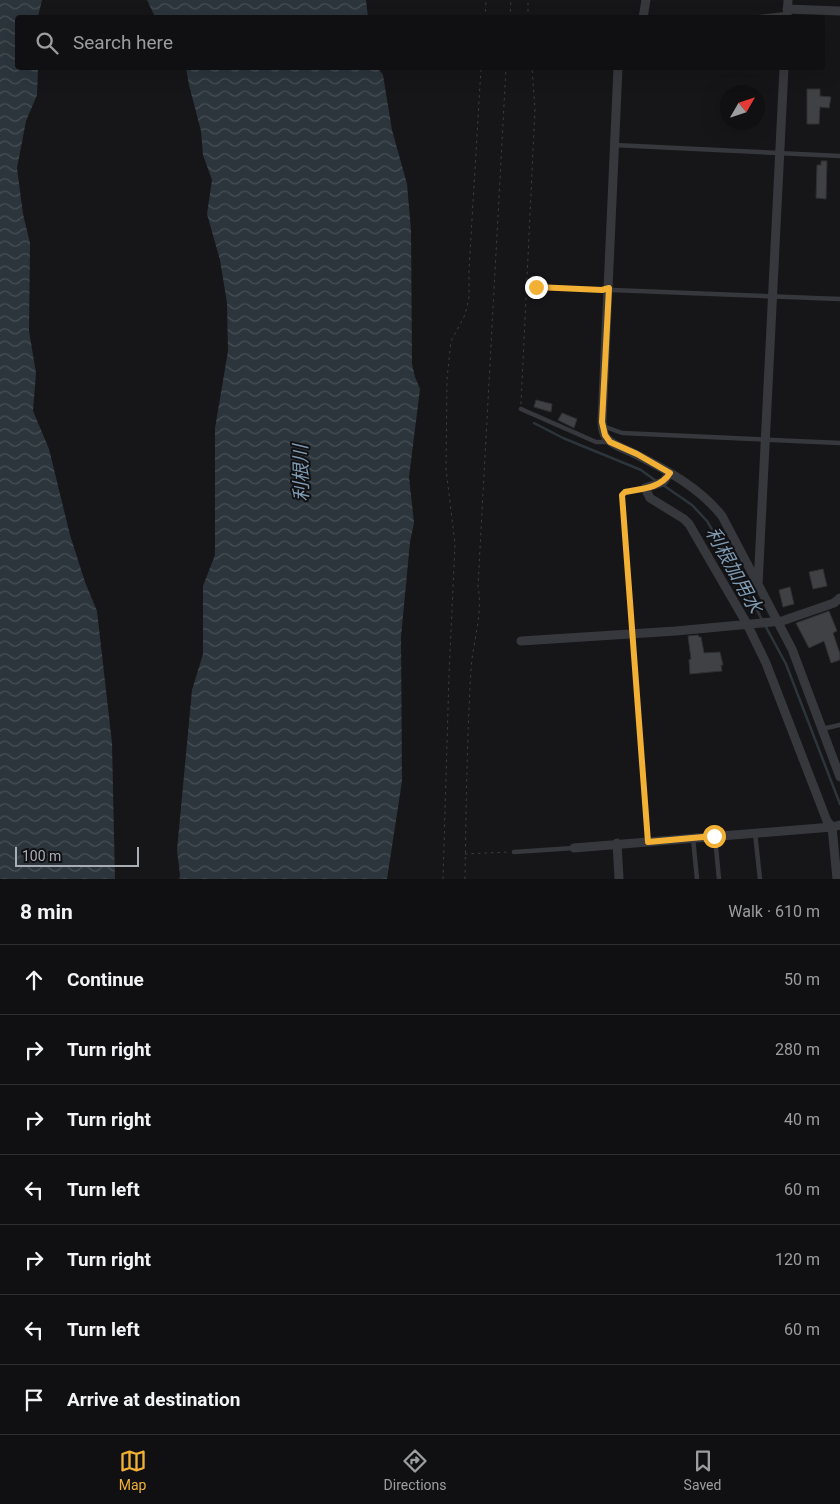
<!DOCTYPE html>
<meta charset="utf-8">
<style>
body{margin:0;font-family:Roboto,"Noto Sans JP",sans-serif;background:#1e1e20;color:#f1f3f6}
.compass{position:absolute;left:720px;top:85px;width:45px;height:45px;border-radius:50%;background:#101012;box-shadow:0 5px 20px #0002;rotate:51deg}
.scale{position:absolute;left:15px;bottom:12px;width:124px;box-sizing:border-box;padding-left:5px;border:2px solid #a8adb8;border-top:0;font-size:14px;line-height:18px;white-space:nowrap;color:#a8adb8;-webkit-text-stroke:4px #111113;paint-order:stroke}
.stop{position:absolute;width:15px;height:15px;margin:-11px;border:4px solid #f2b134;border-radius:50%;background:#fff}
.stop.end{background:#f2b134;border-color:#fff;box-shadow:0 1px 5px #0008}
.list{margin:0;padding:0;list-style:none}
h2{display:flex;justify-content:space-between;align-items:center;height:65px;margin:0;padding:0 20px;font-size:21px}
h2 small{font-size:16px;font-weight:400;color:#9c9d9f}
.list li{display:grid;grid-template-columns:32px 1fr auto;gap:15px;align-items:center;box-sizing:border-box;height:70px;padding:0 20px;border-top:1px solid #303032}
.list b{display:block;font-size:19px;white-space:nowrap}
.list em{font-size:16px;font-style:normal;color:#9c9d9f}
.icon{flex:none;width:28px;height:28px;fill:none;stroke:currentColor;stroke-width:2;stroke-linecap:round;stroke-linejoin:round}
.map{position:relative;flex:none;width:840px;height:879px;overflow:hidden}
.search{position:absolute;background:#101012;box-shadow:0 5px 20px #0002;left:15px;right:15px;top:15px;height:55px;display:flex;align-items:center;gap:12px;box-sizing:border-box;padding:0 18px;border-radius:5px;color:#9c9d9f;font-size:19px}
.sheet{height:555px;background:#101012}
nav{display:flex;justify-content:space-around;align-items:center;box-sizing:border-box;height:70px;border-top:1px solid #303032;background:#101012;font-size:14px;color:#9c9d9f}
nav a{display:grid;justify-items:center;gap:2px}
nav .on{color:#f2b134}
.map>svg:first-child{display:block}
.water{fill:url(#water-waves)}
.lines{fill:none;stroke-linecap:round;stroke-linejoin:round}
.stream{stroke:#2c353c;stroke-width:2.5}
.building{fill:#404145;stroke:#303034}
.path{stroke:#3d3f44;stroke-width:1;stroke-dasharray:2.5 4;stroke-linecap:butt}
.lane{stroke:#37383d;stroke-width:4.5}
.street{stroke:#37383d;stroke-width:9}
.route{stroke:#f2b134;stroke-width:6}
.labels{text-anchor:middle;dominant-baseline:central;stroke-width:4;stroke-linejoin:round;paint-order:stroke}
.water-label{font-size:19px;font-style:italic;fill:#7f9bb3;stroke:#111113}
</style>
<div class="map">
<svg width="840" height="879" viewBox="0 0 840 879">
<defs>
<pattern id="water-waves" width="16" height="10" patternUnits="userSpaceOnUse" patternTransform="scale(1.25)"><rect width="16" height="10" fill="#2c353c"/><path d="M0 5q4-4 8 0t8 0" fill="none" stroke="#485056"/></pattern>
</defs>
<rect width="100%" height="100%" fill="#161618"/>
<path class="water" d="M0,0H42L38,17L18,18V68H38L37,95L26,121L17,168L23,214L30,243L29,331L36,373L33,411L49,449L70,535L85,582L97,611L112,743L115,879H0Z
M147,0H366L368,17H155Z
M186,68H378L383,75L392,130L407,184L411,230L412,364L415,377L420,389L409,477L414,523L410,542L401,637L402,781L387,879H179L180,875L177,850L192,690L203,654V586L215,555V428L228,351L227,303L220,260L207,214L212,180L203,155L201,131L189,85Z"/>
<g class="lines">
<path class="stream" d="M534,423L563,438L641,470L656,481
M663,485L692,505L707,521L725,551L786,664L840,804"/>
</g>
<path class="building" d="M807,89H820V96L831,97L829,108L820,107L819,124H807Z
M821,161H827L826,199L816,198L817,165H821Z
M536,400L552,404L551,412L534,407Z
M562,413L577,419L574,428L558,420Z
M823,569L827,586L813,589L809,572Z
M790,587L794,604L783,607L779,590Z
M829,611L837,631L833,633L840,654V660L831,663L824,641L809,648L796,623Z
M698,635L699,637H701L704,653L720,652L723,665H721L722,671L690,674L689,660L691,659L688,636Z"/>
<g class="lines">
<path class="path" d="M485,18L486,0
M510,18L511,0
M528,18V0
M521,404L535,109L532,68
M465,854L508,852
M443,879L449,675L455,544L446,469L447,379L451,341L464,317L467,307L469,297V270L481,68
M465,879C466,809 467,739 471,669C473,641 483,615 478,586L506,68"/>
<path class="lane" d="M752,18L787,14
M614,145L840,156
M537,287L840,299
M521,409L596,442H609
M603,426L622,433L840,443
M645,488L625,491L622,495L648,842
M822,729L840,725
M755,833L760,879
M715,837L719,879
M693,838L697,879
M514,852L574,848"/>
<path class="street" d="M787,9L840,11
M643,18L646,0
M787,18L788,0
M618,68L602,421C602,429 604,438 611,442C618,447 627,450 635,454C667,470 700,488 722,516L792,649L840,777
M670,473L663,482L645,488L650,498L684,519L689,524L747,624L766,663L827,821L832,827L837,879
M758,585L784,68
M521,641L676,631L782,621L834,603L840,598
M617,843L619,879
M574,848L832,827L840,825"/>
</g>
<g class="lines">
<path class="route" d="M536,287L602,290L609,288L602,422L605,435L610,442L637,454L670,473C661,488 641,489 625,492L622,495L648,842L714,836"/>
</g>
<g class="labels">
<g class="water-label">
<text transform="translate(301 473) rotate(-91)">利根川</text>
<text transform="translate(734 570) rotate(61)">利根加用水</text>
</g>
</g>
</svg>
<svg class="compass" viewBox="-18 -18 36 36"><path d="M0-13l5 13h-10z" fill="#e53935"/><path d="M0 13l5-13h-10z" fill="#9c9d9f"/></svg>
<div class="scale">100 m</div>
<div class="stop" style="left:714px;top:836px"></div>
<div class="stop end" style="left:536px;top:287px"></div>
<div class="search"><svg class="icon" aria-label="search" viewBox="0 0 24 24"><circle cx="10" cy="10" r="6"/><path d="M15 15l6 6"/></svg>Search here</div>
</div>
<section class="sheet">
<h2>8 min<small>Walk · 610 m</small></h2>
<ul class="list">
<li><svg class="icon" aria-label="ahead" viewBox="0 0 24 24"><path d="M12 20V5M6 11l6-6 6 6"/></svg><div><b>Continue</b></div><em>50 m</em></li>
<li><svg class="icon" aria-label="right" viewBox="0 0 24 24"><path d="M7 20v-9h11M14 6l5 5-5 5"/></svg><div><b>Turn right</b></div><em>280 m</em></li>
<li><svg class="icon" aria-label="right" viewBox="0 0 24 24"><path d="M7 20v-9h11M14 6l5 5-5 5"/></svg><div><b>Turn right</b></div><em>40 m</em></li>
<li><svg class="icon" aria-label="left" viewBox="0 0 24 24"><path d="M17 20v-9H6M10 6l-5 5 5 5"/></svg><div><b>Turn left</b></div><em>60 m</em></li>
<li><svg class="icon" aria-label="right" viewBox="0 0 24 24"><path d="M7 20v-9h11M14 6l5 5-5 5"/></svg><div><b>Turn right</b></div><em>120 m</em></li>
<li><svg class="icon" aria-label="left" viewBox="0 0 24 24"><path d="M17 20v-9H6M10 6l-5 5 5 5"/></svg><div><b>Turn left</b></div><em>60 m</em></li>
<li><svg class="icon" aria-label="arrive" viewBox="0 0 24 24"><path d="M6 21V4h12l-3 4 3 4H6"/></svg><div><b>Arrive at destination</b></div></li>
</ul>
</section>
<nav>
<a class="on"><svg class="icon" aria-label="map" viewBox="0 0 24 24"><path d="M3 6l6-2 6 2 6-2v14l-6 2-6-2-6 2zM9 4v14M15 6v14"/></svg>Map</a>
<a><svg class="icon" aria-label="directions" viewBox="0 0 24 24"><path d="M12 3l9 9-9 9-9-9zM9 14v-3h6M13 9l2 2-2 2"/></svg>Directions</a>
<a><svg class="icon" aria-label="saved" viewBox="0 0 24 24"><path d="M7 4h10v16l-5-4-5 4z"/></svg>Saved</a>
</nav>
